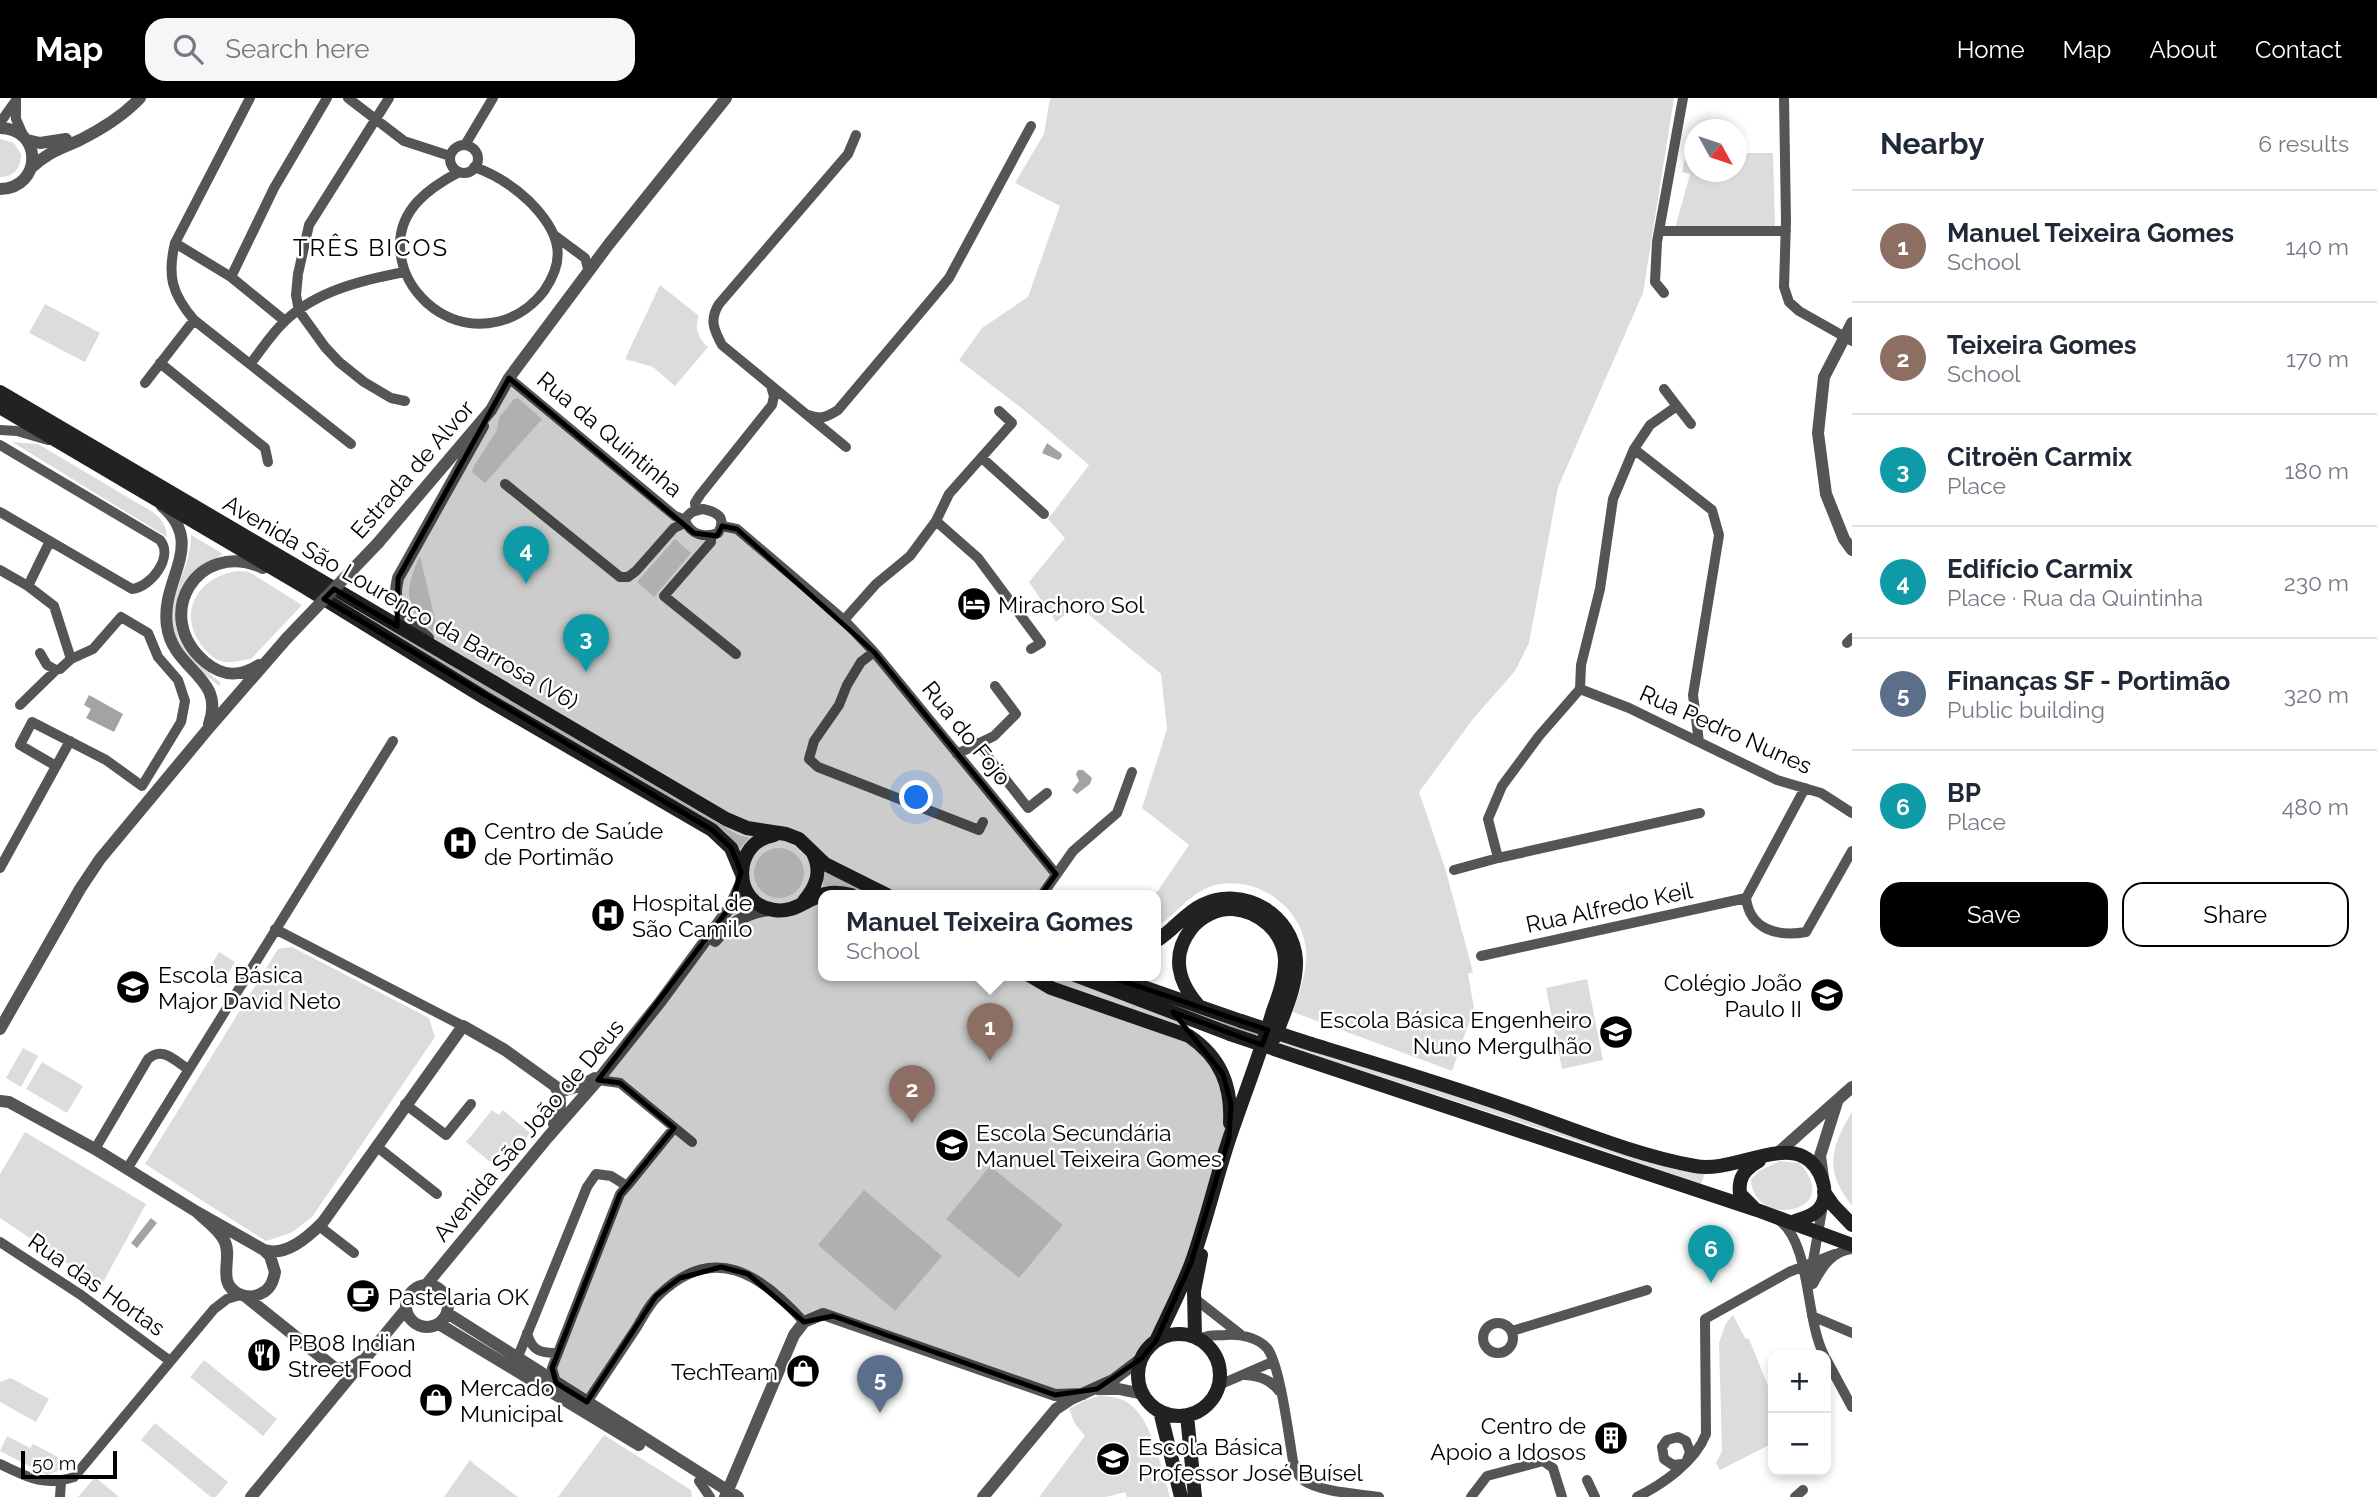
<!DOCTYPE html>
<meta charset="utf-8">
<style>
body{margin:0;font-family:Raleway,sans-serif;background:#f6f6f7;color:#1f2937}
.controls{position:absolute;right:21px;bottom:21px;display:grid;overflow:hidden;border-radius:14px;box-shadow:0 4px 10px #0003}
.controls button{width:63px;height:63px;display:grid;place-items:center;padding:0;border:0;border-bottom:2px solid #e0e1e3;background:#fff;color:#1f2937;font:35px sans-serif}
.compass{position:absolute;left:1684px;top:21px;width:63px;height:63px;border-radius:50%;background:#fff;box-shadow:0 4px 10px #0003;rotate:130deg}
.scale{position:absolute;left:21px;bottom:18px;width:96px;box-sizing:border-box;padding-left:7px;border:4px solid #000;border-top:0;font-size:19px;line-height:24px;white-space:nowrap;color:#000;-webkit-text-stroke:5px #fff;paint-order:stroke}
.you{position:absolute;left:917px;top:700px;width:24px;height:24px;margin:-18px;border:5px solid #fff;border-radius:50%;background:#1a73e8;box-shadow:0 0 0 10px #1a73e833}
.badge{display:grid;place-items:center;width:46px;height:46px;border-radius:50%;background:#000;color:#fff;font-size:23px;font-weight:700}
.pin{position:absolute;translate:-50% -58px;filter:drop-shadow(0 2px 4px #0008)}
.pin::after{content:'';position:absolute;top:37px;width:24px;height:21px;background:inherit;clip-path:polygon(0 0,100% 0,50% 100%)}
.popup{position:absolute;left:818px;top:792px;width:343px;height:91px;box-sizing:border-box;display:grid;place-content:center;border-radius:14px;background:#fff;filter:drop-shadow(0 2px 5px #0005);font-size:23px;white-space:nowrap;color:#747a83}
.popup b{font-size:26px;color:#1f2937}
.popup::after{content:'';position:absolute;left:50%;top:100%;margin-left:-14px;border:14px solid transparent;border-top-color:#fff}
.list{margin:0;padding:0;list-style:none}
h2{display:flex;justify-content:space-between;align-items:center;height:91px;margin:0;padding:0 28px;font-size:30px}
h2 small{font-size:23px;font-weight:400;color:#747a83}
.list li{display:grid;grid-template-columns:46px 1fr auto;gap:21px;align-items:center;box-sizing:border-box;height:112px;padding:0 28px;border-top:2px solid #e0e1e3}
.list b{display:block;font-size:26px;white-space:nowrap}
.list p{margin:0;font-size:23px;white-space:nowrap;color:#747a83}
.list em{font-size:23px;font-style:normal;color:#747a83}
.actions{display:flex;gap:14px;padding:21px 28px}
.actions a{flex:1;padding:16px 0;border:2px solid #000;border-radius:21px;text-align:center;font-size:24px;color:#000}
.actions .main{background:#000;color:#fff}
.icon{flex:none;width:38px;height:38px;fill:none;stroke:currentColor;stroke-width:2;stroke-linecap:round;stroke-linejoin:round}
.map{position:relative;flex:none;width:1852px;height:1399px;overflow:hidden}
header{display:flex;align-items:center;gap:42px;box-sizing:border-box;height:98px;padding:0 35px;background:#000;color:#fff}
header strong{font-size:33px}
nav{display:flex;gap:38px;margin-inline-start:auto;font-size:24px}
.search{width:490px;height:63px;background:#f6f6f7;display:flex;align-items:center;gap:18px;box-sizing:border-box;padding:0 24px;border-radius:21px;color:#747a83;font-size:26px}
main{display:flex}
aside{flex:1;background:#fff}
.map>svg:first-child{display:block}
.green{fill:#dcdcdc}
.water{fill:#a3a3a3}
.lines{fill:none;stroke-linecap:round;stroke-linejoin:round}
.minor{stroke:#555;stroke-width:10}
.tertiary{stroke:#555;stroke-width:12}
.secondary{stroke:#222;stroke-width:14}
.tertiary-bridge{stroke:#555;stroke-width:12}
.secondary-bridge{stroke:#222;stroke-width:14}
.marked{fill:#000;fill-opacity:0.2;stroke:#000;stroke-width:5;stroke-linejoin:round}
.labels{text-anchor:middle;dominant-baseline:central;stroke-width:5;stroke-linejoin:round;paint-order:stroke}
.street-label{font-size:23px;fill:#000;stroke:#fff}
.poi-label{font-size:23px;fill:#000;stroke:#fff;text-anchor:start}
.neighbourhood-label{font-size:24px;letter-spacing:2px;fill:#000;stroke:#fff}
</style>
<header>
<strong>Map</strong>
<div class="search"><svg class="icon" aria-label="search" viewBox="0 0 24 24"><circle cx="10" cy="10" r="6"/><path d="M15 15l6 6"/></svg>Search here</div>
<nav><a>Home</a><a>Map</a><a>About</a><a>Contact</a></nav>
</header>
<main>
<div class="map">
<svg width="1852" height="1399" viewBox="0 0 1852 1399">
<rect width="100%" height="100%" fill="#fff"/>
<path class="green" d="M1050,0H1674L1643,195L1558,389L1529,545L1515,573L1473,621L1419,694L1445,770L1473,874L1468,876L1474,910L1452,973L1293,914C1298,898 1305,879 1306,862C1310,814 1258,774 1212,788C1188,796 1177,817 1156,829L1155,797L1189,747L1142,710L1167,631L1161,576L1077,507L1056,524L1029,484L1065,440L1048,421L1089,367L1024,312L959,262L982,230L1028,199L1060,108L1015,85L1044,36Z
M0,41L14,45L21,56C21,70 14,79 0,79Z
M1686,55H1694V74H1736L1737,55H1773L1775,129L1675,130L1690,76L1682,74Z
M660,187L699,218C694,231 698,240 708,249L675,288L653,269L625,261Z
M45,206L100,235L85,264L29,235Z
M0,300L738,737L749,740L739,751L725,733L700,717L539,625Z
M518,300L542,321L485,385L472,374L474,368L497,332L499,320L514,301Z
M12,344L38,346L151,413C161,420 166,426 167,439Z
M191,437L223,456C200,469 200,472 189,495C185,503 179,512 177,520C172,548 203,569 221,585L219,588C185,561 161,536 177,490C184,471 191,457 191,437Z
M675,441L691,455L654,499L637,484Z
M420,458L435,522L434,534C402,511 405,491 420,458Z
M238,473L249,474L302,507L251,561C243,562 233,565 224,564C215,562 207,555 202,548C176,514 199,478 238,473Z
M754 775a25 25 0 1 1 50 0a25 25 0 1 1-50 0Z
M824,774L878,797L823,787Z
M292,849L429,920L435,939L312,1119L291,1135L266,1143L145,1066L278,851Z
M219,854L235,864L220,889L204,879Z
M1088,877H1098L1289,946L1465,1001L1639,1061L1678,1072L1705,1075L1701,1086L1562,1038L1247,935Z
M1587,881L1603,962L1562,971L1546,890Z
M23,950L38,958L21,989L6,980Z
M42,964L83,988L67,1015L26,991Z
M492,1012L499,1017L503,1012L530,1035L500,1072L466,1044Z
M1852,1014V1108C1825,1074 1829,1051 1852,1014Z
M25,1034L146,1106L101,1188L0,1120V1076Z
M1780,1063L1799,1065C1847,1115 1752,1132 1751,1081L1759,1073Z
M990,1068L1063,1127L1019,1180L946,1121Z
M864,1092L942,1158L895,1213L818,1147Z
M1733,1217L1745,1240L1749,1241L1773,1300V1345L1720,1372L1716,1365L1722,1353L1719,1245L1726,1225Z
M204,1262L277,1321L263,1338L190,1279Z
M11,1280L49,1301L36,1324L0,1304V1284Z
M1101,1297C1112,1299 1124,1300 1132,1308C1152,1324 1163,1375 1170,1399H1127L1125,1394L1106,1399H1039L1085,1338L1075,1326L1069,1311L1084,1303Z
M155,1325L228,1384L216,1399H211L141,1342Z
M604,1337L691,1392L692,1399H558Z
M7,1338L30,1350L33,1346L64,1362L60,1372L47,1377L0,1353Z
M470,1362L474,1366L518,1399H444Z
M95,1379L119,1399H78Z"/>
<path class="water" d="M1047,345L1062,356L1061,360L1058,362L1042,355Z
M89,597L123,616L114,634L86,620L91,611L84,607Z
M1078,672H1083L1092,680L1090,686L1077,696L1072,692L1079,683L1076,676Z
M151,1120L157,1125L137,1150L131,1145Z"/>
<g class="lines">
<path class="minor" d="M16,0V21L23,37
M250,0L175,145C167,178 172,196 194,222L351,346
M348,0L404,43L450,58
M389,0L309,127L298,176L296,197L299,213L325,249L339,264L364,284L391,300L405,303
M1784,0L1786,123L1784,189L1789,204L1799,213L1852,243
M0,25L14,5
M465,47L493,0
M450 61a14 14 0 1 1 28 0a14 14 0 1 1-28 0Z
M459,74C429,90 399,111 400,149C401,172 410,189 427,205C463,237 515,231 544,193C553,180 560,164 557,148C554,131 541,115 529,103C513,88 495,76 474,69
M1659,133H1786
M554,137L585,160L589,174
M175,145L231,179L285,223
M231,179L274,90L327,0
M1664,195L1655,184L1657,144L1683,0
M160,265L265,350L268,364
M251,265C262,251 272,235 285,223C316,193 363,182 404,174
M509,280L675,418L685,422
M145,285L194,222
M1664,291L1677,308
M808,317C821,322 827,319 838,312L935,197L949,180L1031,28
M0,332L17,333L48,342
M0,347L160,442C174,459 151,489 132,491L0,414
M846,349L722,247C714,232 709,222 719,206L848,56L856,37
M1634,351L1712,412L1719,437L1693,597L1699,644
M982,360L1044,416
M505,386L620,479H628L636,473L674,430L685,425
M703,411C717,414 727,419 718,435C705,440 690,437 685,422C689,414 693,413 703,411Z
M696,412L695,405L700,397L772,307L774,298L771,288
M936,423L978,460L1041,545L1031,551
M722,428L737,431L844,522L874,554L1056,776
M711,437V444L664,498L736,556
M0,472L28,488L54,508L71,561L93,551L121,519L148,535L158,559L178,582L185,603L181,624L142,688L106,662L32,624L20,647L56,668
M28,488L50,443
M844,522L876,486L910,458L936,423L949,396L1012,325L999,313
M1847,545L1852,540
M874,554L861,564L847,587L839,607L814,643L809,661L818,669L979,732L983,724
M40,555L47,567L56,572L60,571L71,561
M1580,591L1629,610L1777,682L1821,695L1852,715
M20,607L56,572
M977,645L1028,710L1047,695
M957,656L994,638L1016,616L995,588
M1805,690L1746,800C1750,832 1778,839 1806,834L1852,753
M1498,760L1488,721L1502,688L1539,638L1580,591L1581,567L1600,491L1613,401L1634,351L1650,327L1677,308L1691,326
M0,770L70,643
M1454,772L1498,760L1700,715
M1042,797L1073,753L1117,715L1132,674
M275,831L463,928
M1481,858L1746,800
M598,982L620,985L692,1044
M405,1006L446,1037L471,1006
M376,1048L437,1096
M95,1051L148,961C162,948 174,962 188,971
M127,1071L393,643
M1780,1123C1811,1147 1805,1220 1824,1257
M319,1128L354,1155
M0,1144L81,1197L170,1263
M1813,1186C1822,1169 1832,1153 1852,1151
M1808,1191L1823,1107
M1194,1200L1240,1236
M1812,1218L1852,1235
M1483 1240a15 15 0 1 1 30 0a15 15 0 1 1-30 0Z
M1512,1233L1647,1192
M527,1235C532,1253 540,1255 558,1255
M1200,1241C1208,1236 1216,1238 1226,1237C1240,1236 1257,1239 1267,1250C1280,1266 1289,1340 1293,1363C1295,1370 1297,1377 1303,1382C1319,1394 1359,1396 1379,1399
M517,1261L587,1089L596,1076L611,1078L627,1088L674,1030
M1826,1261L1852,1309
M1245,1277C1259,1278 1270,1281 1279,1293
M556,1285L552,1270L620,1096L627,1088
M1219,1287L1272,1264
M587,1304C603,1280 619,1256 635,1232C642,1221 649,1206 659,1197C714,1144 761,1176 804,1224
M0,1366C27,1379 44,1389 74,1379L214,1211L227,1201L240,1197
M1682,1366L1673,1367L1664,1361L1662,1349L1667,1342L1678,1339L1686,1343L1690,1354L1687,1362
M1587,1382L1595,1399
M699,1383L710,1399
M60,1399L61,1384
M1471,1399L1487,1378L1543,1363L1553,1370L1562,1399
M1637,1399C1663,1386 1695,1364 1706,1336L1705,1221L1789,1174L1835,1156
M1795,1399L1803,1392"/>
<path class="tertiary" d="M0,30C43,30 43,90 0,91
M27,42L40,45L66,41
M31,70C48,54 60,51 80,42C102,31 123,18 140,0
M1852,225L1824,279L1818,335L1826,396L1844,441L1852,452
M162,408C207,447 160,481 167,528C173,573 226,578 209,626
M378,445L491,312L509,280L609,146L726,0
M428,540C406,521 390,513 398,480L483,328
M259,567C240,579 223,579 205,564C151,519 197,440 263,470
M715,843C730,825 747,814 770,812
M0,931L80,791L100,761L208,631L287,540
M0,1003L9,1004L95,1051L197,1114L264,1152L270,1158L275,1174C273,1184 270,1192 260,1196C254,1199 246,1199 239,1196C215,1184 234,1160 224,1142C218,1131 206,1123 197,1114
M554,1026C561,1013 563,1001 555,988
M1779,1054L1852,989
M1823,1080L1820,1058L1837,1004
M264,1152C286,1159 308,1139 323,1124L463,928L505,952L562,993L583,987L595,980
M426,1187L548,1039L598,982L661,903L730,809L742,783
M406 1208a21 21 0 1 1 42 0a21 21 0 1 1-42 0Z
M245,1198L336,1271L352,1269L361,1263
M447,1215L738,1399
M439,1226L639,1347
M1097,1291H1119L1143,1296
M251,1399L406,1211
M725,1399L794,1237L804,1224L823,1216L1055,1297L1083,1296
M983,1399L1056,1311L1071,1301L1113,1282L1142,1260"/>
<path class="secondary" d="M0,294L726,721L747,730L786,736L799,741L825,766L887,797
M0,309L303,488L485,600L712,732L731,750L741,774
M774,737C732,744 731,806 774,812C803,817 814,786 851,797
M804,803C817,788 822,773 813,755
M1156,843C1173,833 1185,815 1202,807C1243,787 1293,816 1296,862C1297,888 1284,915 1275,939
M1029,877L1051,890L1189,938C1220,959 1232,987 1230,1025
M1075,877L1230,936
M1109,877L1241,923
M1311,946C1380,967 1450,988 1518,1012C1576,1032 1635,1057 1695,1068C1729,1075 1776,1044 1804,1059C1821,1067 1833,1099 1817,1113C1811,1119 1800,1121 1793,1124
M1301,960L1757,1112L1852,1147
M1824,1094L1833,1107L1852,1127
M1753,1109L1740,1096C1738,1079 1745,1071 1759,1063
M1138 1277a41 41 0 1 1 82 0a41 41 0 1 1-82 0Z
M1195,1239L1194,1193L1201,1157
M1156,1243C1168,1217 1181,1192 1191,1166C1208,1119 1218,1070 1235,1024C1248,987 1262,950 1273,913C1279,897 1285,880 1285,862C1284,834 1259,813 1233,811C1217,810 1200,819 1191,831C1171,857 1178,884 1198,907
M1160,1313L1181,1399
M1187,1317L1195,1399"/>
<path class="tertiary-bridge" d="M287,540L378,445"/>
<path class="secondary-bridge" d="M1241,923L1311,946
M1230,936L1301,960"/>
</g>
<path class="marked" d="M509,280L694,435L717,438L722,428L737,431L874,554L1056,776L1032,810L989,838L1268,932L1262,947L1173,914L1223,976L1231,1006L1229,1040L1191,1165L1156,1243L1142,1260L1097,1291L1055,1297L833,1218L804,1224L748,1176L721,1169L680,1180L656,1198L587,1304L556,1285L552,1270L620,1096L674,1030L620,985L598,982L730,809L741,774L731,750L712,732L324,501L334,491L397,528L398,480Z"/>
<defs>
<g id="hotel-disc" transform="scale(1.75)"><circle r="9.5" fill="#000" stroke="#fff"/><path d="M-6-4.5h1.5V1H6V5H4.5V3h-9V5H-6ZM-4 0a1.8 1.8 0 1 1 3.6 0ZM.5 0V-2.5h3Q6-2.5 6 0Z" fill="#fff"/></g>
<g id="hospital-disc" transform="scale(1.75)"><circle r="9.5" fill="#000" stroke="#fff"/><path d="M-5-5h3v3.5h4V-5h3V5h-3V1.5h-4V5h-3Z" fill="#fff"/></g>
<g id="school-disc" transform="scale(1.75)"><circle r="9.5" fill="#000" stroke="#fff"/><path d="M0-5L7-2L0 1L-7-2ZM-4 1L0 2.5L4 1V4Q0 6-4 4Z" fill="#fff"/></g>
<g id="cafe-disc" transform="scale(1.75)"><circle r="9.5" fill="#000" stroke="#fff"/><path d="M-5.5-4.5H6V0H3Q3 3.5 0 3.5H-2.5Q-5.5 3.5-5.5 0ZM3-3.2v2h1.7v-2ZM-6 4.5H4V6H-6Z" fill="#fff"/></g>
<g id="restaurant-disc" transform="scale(1.75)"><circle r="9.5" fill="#000" stroke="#fff"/><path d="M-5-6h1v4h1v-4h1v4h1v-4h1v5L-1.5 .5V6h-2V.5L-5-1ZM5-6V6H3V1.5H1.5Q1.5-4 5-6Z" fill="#fff"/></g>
<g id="shop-disc" transform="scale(1.75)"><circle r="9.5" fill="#000" stroke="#fff"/><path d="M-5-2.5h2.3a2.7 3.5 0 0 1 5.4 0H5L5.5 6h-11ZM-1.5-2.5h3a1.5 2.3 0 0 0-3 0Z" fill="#fff"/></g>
<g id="building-disc" transform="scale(1.75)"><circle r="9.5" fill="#000" stroke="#fff"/><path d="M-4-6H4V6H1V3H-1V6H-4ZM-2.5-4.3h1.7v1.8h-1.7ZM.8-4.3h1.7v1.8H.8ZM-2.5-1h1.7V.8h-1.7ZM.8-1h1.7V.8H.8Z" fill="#fff"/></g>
</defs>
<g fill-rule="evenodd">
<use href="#hotel-disc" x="974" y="506"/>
<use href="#hospital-disc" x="460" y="745"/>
<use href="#hospital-disc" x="608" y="817"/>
<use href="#school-disc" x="133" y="889"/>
<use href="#school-disc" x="1827" y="897"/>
<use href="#school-disc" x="1616" y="934"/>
<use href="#school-disc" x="952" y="1047"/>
<use href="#cafe-disc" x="363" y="1198"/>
<use href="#restaurant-disc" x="264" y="1257"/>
<use href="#shop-disc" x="803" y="1273"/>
<use href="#shop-disc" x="436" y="1302"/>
<use href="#building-disc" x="1611" y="1340"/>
<use href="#school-disc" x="1113" y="1361"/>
</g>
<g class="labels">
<g class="street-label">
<text transform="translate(610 336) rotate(40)">Rua da Quintinha</text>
<text transform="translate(412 371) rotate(-49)">Estrada de Alvor</text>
<text transform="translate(401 504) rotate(30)">Avenida São Lourenço da Barrosa (V6)</text>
<text transform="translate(1726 631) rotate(24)">Rua Pedro Nunes</text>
<text transform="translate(967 635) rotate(51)">Rua do Fojo</text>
<text transform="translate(1609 809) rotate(-12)">Rua Alfredo Keil</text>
<text transform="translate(528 1032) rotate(-50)">Avenida São João de Deus</text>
<text transform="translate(97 1186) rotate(35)">Rua das Hortas</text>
</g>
<g class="poi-label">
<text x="998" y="506">Mirachoro Sol</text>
<text x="484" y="732">Centro de Saúde<tspan x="484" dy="26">de Portimão</tspan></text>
<text x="632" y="804">Hospital de<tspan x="632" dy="26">São Camilo</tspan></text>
<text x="158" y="876">Escola Básica<tspan x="158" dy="26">Major David Neto</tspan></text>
<text x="1802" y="884" text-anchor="end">Colégio João<tspan x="1802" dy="26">Paulo II</tspan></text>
<text x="1592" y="921" text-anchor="end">Escola Básica Engenheiro<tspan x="1592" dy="26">Nuno Mergulhão</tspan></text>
<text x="976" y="1034">Escola Secundária<tspan x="976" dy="26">Manuel Teixeira Gomes</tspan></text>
<text x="388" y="1198">Pastelaria OK</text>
<text x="288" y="1244">PB08 Indian<tspan x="288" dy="26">Street Food</tspan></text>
<text x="778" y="1273" text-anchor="end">TechTeam</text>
<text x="460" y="1289">Mercado<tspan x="460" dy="26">Municipal</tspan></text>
<text x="1586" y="1327" text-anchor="end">Centro de<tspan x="1586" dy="26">Apoio a Idosos</tspan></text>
<text x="1138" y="1348">Escola Básica<tspan x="1138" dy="26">Professor José Buísel</tspan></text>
</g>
<g class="neighbourhood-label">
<text x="371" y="149">TRÊS BICOS</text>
</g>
</g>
</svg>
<div class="controls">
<button>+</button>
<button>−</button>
</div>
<svg class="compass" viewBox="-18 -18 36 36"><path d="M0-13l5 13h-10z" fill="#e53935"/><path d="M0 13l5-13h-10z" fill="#747a83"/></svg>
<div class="scale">50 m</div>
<div class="you"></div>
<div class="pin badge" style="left:990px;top:963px;background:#8d6e63">1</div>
<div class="popup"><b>Manuel Teixeira Gomes</b>School</div>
<div class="pin badge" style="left:912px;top:1025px;background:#8d6e63">2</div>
<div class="pin badge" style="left:586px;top:574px;background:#0f9aa8">3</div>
<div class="pin badge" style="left:526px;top:486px;background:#0f9aa8">4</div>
<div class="pin badge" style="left:880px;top:1315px;background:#5c6f8a">5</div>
<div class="pin badge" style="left:1711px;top:1185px;background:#0f9aa8">6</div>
</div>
<aside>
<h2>Nearby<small>6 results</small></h2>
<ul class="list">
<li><span class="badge" style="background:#8d6e63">1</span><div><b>Manuel Teixeira Gomes</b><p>School</p></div><em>140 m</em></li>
<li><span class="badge" style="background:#8d6e63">2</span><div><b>Teixeira Gomes</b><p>School</p></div><em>170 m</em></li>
<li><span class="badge" style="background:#0f9aa8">3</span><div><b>Citroën Carmix</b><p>Place</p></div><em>180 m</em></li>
<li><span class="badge" style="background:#0f9aa8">4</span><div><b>Edifício Carmix</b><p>Place · Rua da Quintinha</p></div><em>230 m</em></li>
<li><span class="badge" style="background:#5c6f8a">5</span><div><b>Finanças SF - Portimão</b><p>Public building</p></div><em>320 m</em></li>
<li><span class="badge" style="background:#0f9aa8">6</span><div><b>BP</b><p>Place</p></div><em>480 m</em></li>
</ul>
<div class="actions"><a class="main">Save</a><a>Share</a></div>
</aside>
</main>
